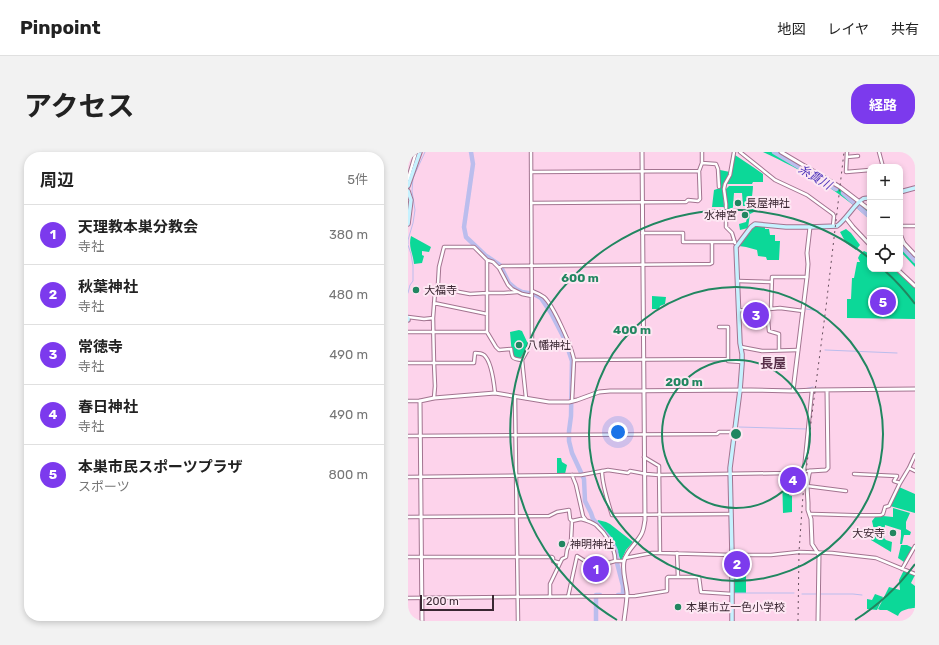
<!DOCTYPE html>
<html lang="ja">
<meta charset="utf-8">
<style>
body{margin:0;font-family:Rubik,"Noto Sans JP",sans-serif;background:#f2f2f2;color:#222}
.controls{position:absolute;right:12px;top:12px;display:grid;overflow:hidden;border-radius:8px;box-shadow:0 2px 6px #0003}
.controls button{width:36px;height:36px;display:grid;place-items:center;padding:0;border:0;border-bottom:1px solid #e0e0e0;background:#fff;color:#222;font:20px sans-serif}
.scale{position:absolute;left:12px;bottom:10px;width:74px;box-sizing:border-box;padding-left:4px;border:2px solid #3a2732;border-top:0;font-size:11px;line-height:14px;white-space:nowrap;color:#3a2732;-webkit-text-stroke:3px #fde7f3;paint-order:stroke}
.you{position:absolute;left:210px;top:280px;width:14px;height:14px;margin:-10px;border:3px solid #fff;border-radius:50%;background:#1a73e8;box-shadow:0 0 0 6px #1a73e833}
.badge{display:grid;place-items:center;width:26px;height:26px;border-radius:50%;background:#7c3aed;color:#fff;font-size:13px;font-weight:700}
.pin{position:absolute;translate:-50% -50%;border:2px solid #fff;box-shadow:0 1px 4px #0006}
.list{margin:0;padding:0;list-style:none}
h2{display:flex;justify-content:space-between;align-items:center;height:52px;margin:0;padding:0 16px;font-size:17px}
h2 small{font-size:13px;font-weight:400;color:#767676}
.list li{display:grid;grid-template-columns:26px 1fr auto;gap:12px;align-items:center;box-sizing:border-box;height:60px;padding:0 16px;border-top:1px solid #e0e0e0}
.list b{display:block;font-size:15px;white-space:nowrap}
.list p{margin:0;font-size:13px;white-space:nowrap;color:#767676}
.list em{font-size:13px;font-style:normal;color:#767676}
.icon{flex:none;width:22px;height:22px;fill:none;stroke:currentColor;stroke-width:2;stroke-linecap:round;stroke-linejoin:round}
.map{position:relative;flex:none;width:507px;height:469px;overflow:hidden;border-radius:16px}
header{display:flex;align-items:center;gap:24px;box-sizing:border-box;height:56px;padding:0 20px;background:#fff;border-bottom:1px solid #e0e0e0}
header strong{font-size:19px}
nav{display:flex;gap:22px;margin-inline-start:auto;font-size:14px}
.intro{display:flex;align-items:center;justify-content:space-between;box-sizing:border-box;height:96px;padding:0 24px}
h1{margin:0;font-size:28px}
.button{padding:10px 18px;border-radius:16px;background:#7c3aed;color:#fff;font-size:14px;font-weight:700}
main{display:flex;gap:24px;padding:0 24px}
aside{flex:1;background:#fff;border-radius:16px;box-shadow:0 2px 6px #0003}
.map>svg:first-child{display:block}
.green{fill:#0cd898}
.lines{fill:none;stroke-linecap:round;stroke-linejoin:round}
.stream{stroke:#bbbded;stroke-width:1}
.river{stroke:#bbbded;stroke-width:4.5}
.minor-casing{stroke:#a37490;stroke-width:4.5}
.tertiary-casing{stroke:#a37490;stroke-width:5}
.secondary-casing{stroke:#a37490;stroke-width:5.5}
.minor{stroke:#fff;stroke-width:2.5}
.tertiary{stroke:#fff;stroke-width:3}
.secondary{stroke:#c6f2ff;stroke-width:3.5}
.rail{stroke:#674f5d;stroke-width:1;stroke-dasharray:2 4;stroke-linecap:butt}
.ring{fill:none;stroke:#218660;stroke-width:2}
.poi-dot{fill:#218660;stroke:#fde7f3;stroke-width:1.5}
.labels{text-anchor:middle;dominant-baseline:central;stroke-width:4;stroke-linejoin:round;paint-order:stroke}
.poi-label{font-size:11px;fill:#3a2732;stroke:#fde7f3;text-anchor:start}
.water-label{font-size:12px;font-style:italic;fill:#4c33ba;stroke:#fde7f3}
.quarter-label{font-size:13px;font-weight:bold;fill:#59304a;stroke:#fde7f3}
.centre{fill:#218660;stroke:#fde7f3;stroke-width:2}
.ring-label{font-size:12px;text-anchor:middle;font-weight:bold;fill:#218660;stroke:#fde7f3;stroke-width:4;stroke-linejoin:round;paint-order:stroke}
</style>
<header>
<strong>Pinpoint</strong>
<nav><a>地図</a><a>レイヤ</a><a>共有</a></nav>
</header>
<div class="intro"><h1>アクセス</h1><a class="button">経路</a></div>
<main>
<aside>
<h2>周辺<small>5件</small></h2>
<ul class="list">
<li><span class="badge">1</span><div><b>天理教本巣分教会</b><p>寺社</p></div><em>380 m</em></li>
<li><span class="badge">2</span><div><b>秋葉神社</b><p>寺社</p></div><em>480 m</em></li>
<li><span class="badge">3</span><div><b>常徳寺</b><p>寺社</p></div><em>490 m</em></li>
<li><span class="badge">4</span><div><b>春日神社</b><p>寺社</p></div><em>490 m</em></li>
<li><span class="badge">5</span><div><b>本巣市民スポーツプラザ</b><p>スポーツ</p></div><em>800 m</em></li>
</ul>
</aside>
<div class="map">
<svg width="507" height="469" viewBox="0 0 507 469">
<rect width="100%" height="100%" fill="#fdd3eb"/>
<path class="green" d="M355,0H369L412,25L436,40L462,61V68C430,37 395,19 355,0Z
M327,3L345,15L355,22V30H345L344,32H319L323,23Z
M312,18L322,20V23L315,36L316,55H304L306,38L312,36Z
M321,34H345C345,42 341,53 348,59L342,62L340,76L332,78L331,72L338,70L341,58H338L339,54H335L334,41H326L325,55L321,63V67H319V50L317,38Z
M348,73H357V77H361L362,83H367V89H372L371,108H359L358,105L350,104L349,98L338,95L331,94C335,86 341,79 348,73Z
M438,77L443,81L452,93L448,98L438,91L432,80Z
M3,84L23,95L21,100L14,99V103L16,104L14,111L6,112C5,101 0,95 3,84Z
M492,90L507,106V115L492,99Z
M456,99L462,102V117H486L507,136V167L439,166V147H443L444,126H446L449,110H452L450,106L452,102Z
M244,144L258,145L257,152L252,154L251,157H244Z
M111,178L114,179L121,194L112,207L107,206L104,203L102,180Z
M149,306H153L154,310L159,313L157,322H149Z
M374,322H380L381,343L384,344V360L375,361Z
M491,335L507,342V361L482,354Z
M485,356L502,361L498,370V377L503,380L502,383H496L494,392H492L493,384V378L477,373L476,386L478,388L484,390L483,400L463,388V382L466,378L464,369L468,364H475L485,365Z
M190,368L198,370L202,372L225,390L218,398L214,407H212C210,400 207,392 202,386C198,380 193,376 189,370Z
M493,393H499L505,396L499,412L490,406Z
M334,404H338V441H326V420H328L329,424H335Z
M496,418L507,423L503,431L507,434V456H505C499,457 492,458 490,464L479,458H472L470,457L481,435L492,438L491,428Z
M467,442L475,445L469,458L459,457V447L464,448Z"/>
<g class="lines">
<path class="stream" d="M0,92V88L5,71L7,58L4,39L5,26L17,0
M0,93L3,102L5,114V129L2,133L0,141
M398,157L411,159
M417,198L489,201
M364,237H384
M387,237H396L405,235
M331,275L399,277
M385,317H395
M327,441H386
M394,442H445L454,443"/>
<path class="river" d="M63,0L65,12L56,75L58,85L77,103L92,113L101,131L108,137L114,140L126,142L133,146L143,161L157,188L164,209L163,264L161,279V289L164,301L176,327L177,349L183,361L185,367L203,388L208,399L209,411L215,434V443H210
M366,0L428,37
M435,41L462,65
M492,93L507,109
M188,469V443H192"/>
<g class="minor-casing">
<path id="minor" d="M326,0L322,23L317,32L316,37L318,52V75L324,81L327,91
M332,0L367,28L399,43L425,62L426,64L425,74
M439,0L438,20L462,18
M471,0L475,15
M439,5L450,4
M294,11L308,12L310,17L311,35
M123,20L291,19
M0,27L8,0
M124,51L278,50L280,48L290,49L292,47L291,19L294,11V0
M492,74H507
M234,81H275V90H327
M492,81L496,91
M79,108V180L88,195L91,198L103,197C104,206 104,207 114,208
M91,116L94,114L302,112L304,111V91
M330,129L363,130
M30,132L51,140L62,142L79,141H96L109,140
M124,139C129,141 132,142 136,145C145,153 164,195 166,208L164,249
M26,151L79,162
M363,156L364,125H399
M359,157L361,179L371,182V198
M331,158L342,159L372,156L395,159
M0,165L16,167L25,166
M311,175H320V207
M0,180H79
M333,195L354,199L390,198
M166,208L320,207V209L334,210
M0,211H66L67,201C70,201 73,201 76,203C84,210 86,231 87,241
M107,244L110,469
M26,246L27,234L26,211L25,166L27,140L30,132L31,115L36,95H66L79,108L85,110L91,116L100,133L104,137L114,142L124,144
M118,246L114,208L124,190L123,0
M0,249H12
M0,284L309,282L311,280H326
M236,305L251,314L252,401
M501,316L507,319
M396,318L404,238
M194,319C194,333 200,350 204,363L323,362
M446,322L489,324L486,329L492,331
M164,323L168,333L175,364L178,368
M0,325L166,323H173L200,318L220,321L222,319L238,322L251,323L379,321L382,318L402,319
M399,334L438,339
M402,362C426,362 449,364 473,363L475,362L477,355L481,354L492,331L501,316L507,303
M0,365L141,364L149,360L161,358L162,367L164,369L163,389L159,398L158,405L154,407L142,432V445
M164,369L173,367C177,368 185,371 188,373C197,381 208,396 207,409
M269,401L270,425
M0,405H144L145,406V409L152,411
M217,406L244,401H252L324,403H363L391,400L424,401L468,406L507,422
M494,417L507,394
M160,445L169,404L177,409L185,412L200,411L207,409H216
M0,446L227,444L259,439V426L260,425H291L293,440L324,442"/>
</g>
<g class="tertiary-casing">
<path id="tertiary" d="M373,0L432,35L462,58
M438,66L445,75L462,93
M492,87L507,103
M489,117L507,134
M385,239L399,125L400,112L399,101L402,75
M14,469L12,249L26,246L87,241L141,250H161L169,248L191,240L202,239L343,238L385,239L407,238L507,237
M216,469C217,460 219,450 219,441C218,430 214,420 216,409C219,398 228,392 233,383C236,378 236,373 237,368L234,0
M410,469L411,403L404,392L403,367L400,358V351L399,334L401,322L402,319L418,318L420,316L419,238"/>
</g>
<g class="secondary-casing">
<path id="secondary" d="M0,34L12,0
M0,39L3,48L0,72
M492,40L507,36
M0,166V168
M324,469V403L322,316L332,238L334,212V202L332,191L331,168L328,95L343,75L347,72L378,75H402L429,74C438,68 448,50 455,47C456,46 461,46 462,46"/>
</g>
<use href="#minor" class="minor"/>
<use href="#tertiary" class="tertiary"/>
<use href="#secondary" class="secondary"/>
<path class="rail" d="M390,469L391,400L395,343L401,296L403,270L418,155L436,0"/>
</g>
<g class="ring">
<circle cx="328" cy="282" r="74"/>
<circle cx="328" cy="282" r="147"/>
<path d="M507 412A221 221 0 0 1 447 468M209 468A221 221 0 1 1 461 106M476 118A221 221 0 0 1 507 152"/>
</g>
<g class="poi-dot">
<circle cx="330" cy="51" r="4"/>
<circle cx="337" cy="63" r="4"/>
<circle cx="8" cy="138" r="4"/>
<circle cx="111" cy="193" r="4"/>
<circle cx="485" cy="381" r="4"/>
<circle cx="154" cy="392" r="4"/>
<circle cx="270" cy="455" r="4"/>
</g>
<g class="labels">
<g class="poi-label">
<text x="338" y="51">長屋神社</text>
<text x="329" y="63" text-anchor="end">水神宮</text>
<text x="16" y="138">大福寺</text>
<text x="119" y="193">八幡神社</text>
<text x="477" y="381" text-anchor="end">大安寺</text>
<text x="162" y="392">神明神社</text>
<text x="278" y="455">本巣市立一色小学校</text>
</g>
<g class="water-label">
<text transform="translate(407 25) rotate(31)">糸貫川</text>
</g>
<g class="quarter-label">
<text x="365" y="211">長屋</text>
</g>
</g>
<circle cx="328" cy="282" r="6" class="centre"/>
<g class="ring-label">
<text x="172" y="130">600 m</text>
<text x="224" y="182">400 m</text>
<text x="276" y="234">200 m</text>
</g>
</svg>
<div class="controls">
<button>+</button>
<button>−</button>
<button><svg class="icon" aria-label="locate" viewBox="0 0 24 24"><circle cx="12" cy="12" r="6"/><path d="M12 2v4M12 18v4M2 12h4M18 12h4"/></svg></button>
</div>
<div class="scale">200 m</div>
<div class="you"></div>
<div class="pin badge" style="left:188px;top:417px">1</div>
<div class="pin badge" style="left:329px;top:412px">2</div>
<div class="pin badge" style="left:348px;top:163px">3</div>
<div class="pin badge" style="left:385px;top:328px">4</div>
<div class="pin badge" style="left:475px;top:150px">5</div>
</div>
</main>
